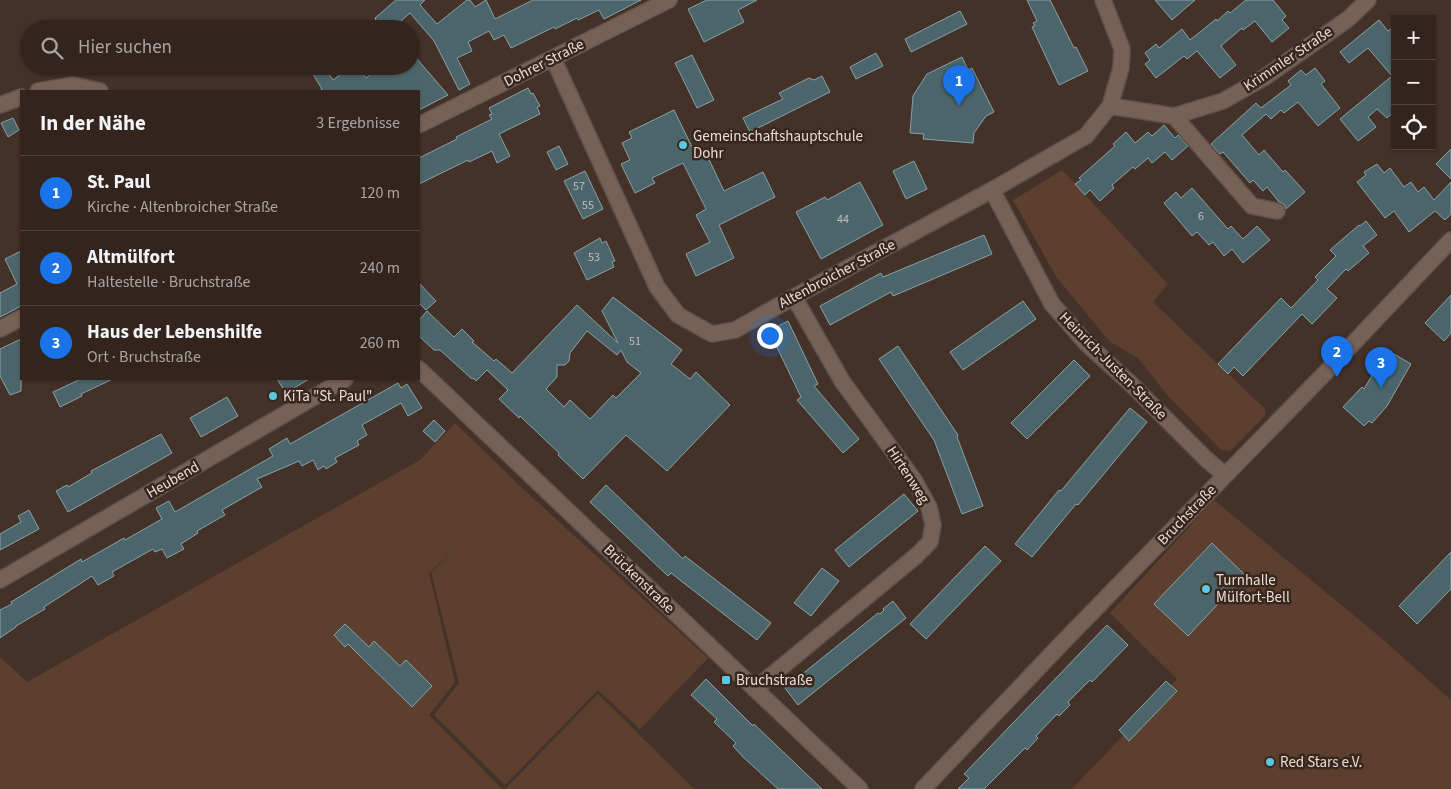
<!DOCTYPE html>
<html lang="de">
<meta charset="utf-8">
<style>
body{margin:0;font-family:"Source Sans 3",sans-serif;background:#3b2d27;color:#f1f3f6}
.controls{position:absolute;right:15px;top:15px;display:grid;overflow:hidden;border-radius:0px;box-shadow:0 1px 4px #0004}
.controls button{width:45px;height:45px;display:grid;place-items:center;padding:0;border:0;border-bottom:1px solid #4e423c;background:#33251e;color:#f1f3f6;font:25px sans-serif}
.you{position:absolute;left:769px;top:335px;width:18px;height:18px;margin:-12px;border:4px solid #fff;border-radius:50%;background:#1a73e8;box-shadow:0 0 0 8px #1a73e833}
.badge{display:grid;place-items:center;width:32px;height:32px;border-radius:50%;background:#1a73e8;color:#fff;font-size:16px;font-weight:700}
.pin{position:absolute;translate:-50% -41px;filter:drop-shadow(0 1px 2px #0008)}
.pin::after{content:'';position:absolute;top:26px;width:18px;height:15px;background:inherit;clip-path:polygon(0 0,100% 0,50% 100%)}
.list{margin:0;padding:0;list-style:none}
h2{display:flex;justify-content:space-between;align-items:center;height:65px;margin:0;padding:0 20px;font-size:21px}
h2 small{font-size:16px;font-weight:400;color:#a9a5a4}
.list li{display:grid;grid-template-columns:32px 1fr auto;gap:15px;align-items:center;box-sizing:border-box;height:75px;padding:0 20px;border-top:1px solid #4e423c}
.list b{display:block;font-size:19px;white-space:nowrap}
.list p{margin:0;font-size:16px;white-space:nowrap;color:#a9a5a4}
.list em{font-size:16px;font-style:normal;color:#a9a5a4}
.icon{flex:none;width:28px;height:28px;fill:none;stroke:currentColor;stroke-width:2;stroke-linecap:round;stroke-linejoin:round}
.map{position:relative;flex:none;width:1451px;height:789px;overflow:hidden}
.search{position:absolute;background:#33251e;box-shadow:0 1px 4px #0004;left:20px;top:20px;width:400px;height:55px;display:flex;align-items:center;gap:12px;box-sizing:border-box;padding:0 18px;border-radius:28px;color:#a9a5a4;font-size:19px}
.panel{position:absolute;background:#33251e;box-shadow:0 1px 4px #0004;left:20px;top:90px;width:400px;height:290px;border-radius:0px}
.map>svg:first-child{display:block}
.green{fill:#5d3f2f}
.building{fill:#4c656b;stroke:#87a2a8;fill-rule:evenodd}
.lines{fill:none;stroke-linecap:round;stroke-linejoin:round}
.street-casing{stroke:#5f5048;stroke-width:18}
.street{stroke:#766157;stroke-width:15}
.poi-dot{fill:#57c9e2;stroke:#39271e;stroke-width:2}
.labels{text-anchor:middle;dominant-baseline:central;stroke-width:5;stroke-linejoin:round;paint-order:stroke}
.number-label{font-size:12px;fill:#c1bebb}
.street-label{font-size:15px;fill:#e8dcd6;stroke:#39271e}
.poi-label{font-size:15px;fill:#e8dcd6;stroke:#39271e;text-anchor:start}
</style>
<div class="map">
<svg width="1451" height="789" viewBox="0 0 1451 789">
<rect width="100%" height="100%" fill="#443128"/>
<path class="green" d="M1062,170L1168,284L1153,302L1265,409V416L1230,451L1221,450L1168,396L1138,358L1110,342L1057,278L1013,200Z
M455,423L522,488L708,658L640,729L598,690L505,785L434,715L459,683L431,572L477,529L429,573L455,682L429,715L502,789H0V657L27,682L420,460Z
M1214,500L1373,631L1451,700V789H1072L1177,679L1110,613Z
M598,694L694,789H505Z"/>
<path class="building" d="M396,0H425L420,5L437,24L467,0H470L475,7L486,0L495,19L533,0H641L604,19L599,10L578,20L577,18L555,29L554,27L511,48L504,35L494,40L489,31L468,42L472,51L457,58L470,84L459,90L434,41L410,13L392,29H364L376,19L375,18Z
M707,0H757L738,10L744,22L704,42L688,9Z
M1027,0H1050L1074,48L1076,47L1088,71L1059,85L1032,27L1035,26L1033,23L1037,21Z
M1155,0H1195L1172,20Z
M1246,0H1273L1286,16L1282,20L1289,28L1272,42L1255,21L1243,30L1242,28L1221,46L1236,65L1220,78L1197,51L1187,59L1184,56L1156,78L1145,64L1150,60L1145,53L1156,44L1159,48L1182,29L1190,40L1216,19L1217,21L1228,11L1230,13Z
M960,11L967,24L911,52L905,39Z
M1379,20L1388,31L1395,26V111L1387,118L1377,109L1368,117L1376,127L1358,141L1340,119L1392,76L1368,48L1349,63L1340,52Z
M411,52L448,95L419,110V91H319L322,89L308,66H324L333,80L352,66H358L366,78L382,66H411Z
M876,53L883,66L856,79L850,67Z
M692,55L714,100L697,108L675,63Z
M962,57L968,70L972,68L994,112L986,116L974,133L973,143L923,139L924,134L910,133L913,96L927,74Z
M1315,68L1325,81L1321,84L1340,108L1318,126L1298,102L1284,113L1281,110L1271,119L1266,114L1242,135L1259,155L1264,150L1283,172L1285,170L1305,192L1286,209L1284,204L1279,202L1267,187L1263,191L1253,180L1250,183L1223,152L1220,154L1211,144L1256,103L1261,108L1291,85L1288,81L1301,70L1306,75Z
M822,76L830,92L750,132L743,118L783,99L779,93L809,78L814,80Z
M528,88L531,94L533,93L540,106L537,107L540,114L499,134L510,156L497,163L492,151L469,162L468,160L419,184V158L457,139L456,137L492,119L489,115L492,114L489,108Z
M674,110L696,155L705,151L724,191L763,172L775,197L719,225L734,258L696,276L686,254L710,242L696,215L706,209L683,163L652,178L655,183L635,193L621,164L630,160L622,143L632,138L629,132Z
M13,118L19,130L8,137L1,123Z
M1164,125L1175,138L1178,135L1188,146L1172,160L1165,152L1152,163L1148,158L1135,169L1133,167L1112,185L1114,188L1100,201L1090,190L1085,195L1075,184L1081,180L1079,178L1115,146L1113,144L1126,132L1135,143L1148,132L1152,136Z
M559,146L568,164L556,170L547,152Z
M1451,149V179L1436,164Z
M914,161L927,189L906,199L893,171Z
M1377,164L1384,173L1390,168L1404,187L1411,182L1418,192L1424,187L1434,200L1451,182V214L1445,220L1435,211L1409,232L1394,211L1385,218L1357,182L1366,175L1364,172Z
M585,171L603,209L583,219L564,181Z
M860,182L883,225L821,259L796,212L825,197L827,200Z
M1192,188L1228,229L1231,226L1243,239L1257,226L1270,240L1243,263L1232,249L1224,256L1213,242L1209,245L1197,232L1192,236L1164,203L1176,192L1181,198Z
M1366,221L1377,235L1363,246L1369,253L1348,271L1346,269L1327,289L1337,298L1312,324L1302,314L1243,376L1234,367L1228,374L1218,364L1281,298L1291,308L1318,280L1315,277L1336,256L1330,250L1359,225L1360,226Z
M984,235L992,254L893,296L891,292L830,325L820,306L881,273L883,277Z
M600,238L602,243L606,241L615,261L612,262L614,267L587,280L574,253Z
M21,251V306L0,317V293L17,284L5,259Z
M419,283L436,301L426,310L419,303Z
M1451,295V333L1444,341L1425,323Z
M613,297L682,350L671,364L690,379L696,372L730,405L667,471L626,435L583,479L558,455L559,453L520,416L519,418L499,399L508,390L487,370L476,381L474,378L472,379L440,350H434L419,336V320L427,311L454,337L462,329L474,341L472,342L494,361L496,359L512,373L577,305L618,343L602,311ZM587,331L617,355L621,350L627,362L641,373L616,398L613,395L590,419L570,400L564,407L546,389L557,377V365H565L569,361L570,353Z
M1023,301L1036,319L963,370L950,352Z
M788,321L818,384L814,386L859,439L843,453L797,400L801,397L769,331Z
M21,339V391L10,395L0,376V349Z
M898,346L958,435L957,437L983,506L962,514L934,440L879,359Z
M1387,350L1411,364L1387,406L1372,423L1369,421L1364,426L1343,407L1362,387L1364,389Z
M1074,360L1090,376L1027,439L1011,423Z
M81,379H113L81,394L82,396L60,407L53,392Z
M277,379H309L286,393Z
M398,383L401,388L407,384L422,408L408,416L401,403L362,425L367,435L357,441L359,445L335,458L337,462L326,469L324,466L318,470L313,460L302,466L299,461L257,479L262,487L222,510L225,515L197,531L198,533L181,544L184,549L167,558L162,549L155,552L153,549L112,572L114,576L98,585L92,576L44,607L45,609L16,626V627L0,638V610L12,604L11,602L81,559L82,562L124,538L125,540L162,519L156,508L169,501L175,512L273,456L269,449L287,438L290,444Z
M227,397L238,416L201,437L190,418Z
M1130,408L1147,422L1078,505L1076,504L1032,557L1015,544L1059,490L1061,491Z
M434,420L445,431L435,442L423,431Z
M161,434L172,453L68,512L56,491L67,485L68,487L92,473L91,471Z
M606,485L683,559L685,556L771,623L757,640L671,573L668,576L590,502Z
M904,494L918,511L849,567L835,550Z
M29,510L39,529L0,550V534L21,522L18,516Z
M1212,543L1245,575L1188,636L1154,604Z
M985,546L1001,561L926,639L910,624Z
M1451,552V589L1417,624L1399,606Z
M822,568L839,581L811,616L794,603Z
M893,601L906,618L798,705L785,688L878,613L880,614L884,610L883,609Z
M345,624L369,647L374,641L400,666L406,660L432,686L412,707L348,644L345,647L334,635Z
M1107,625L1128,645L1092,682L1090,680L1068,702L1070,705L1059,716L1057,714L1036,736L1038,738L1027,750L1025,748L984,789H958L969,778L964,774Z
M706,679L753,726L754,724L822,789H778L743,757L733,746L736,743L714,722L717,719L691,695Z
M1166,681L1177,691L1129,741L1119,730Z"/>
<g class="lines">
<g class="street-casing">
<path id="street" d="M553,58L657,287L678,315L712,334L735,330L794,297L992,190L1086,136L1110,106L1121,68L1122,49L1103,0
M38,91L73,85L100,91
M0,105L21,97
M1110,106L1174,116L1223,101L1265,77L1348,19L1368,0
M1174,116L1252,206L1277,211
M419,125L669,0
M992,190L1052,304L1086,343L1132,385L1206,459L1225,475
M0,329L21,318
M419,369L860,789
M0,580L345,379
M755,689L916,556L930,542L933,525L929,507L914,480L842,381L794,297
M923,789L1064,641L1327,371L1451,240"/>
</g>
<use href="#street" class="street"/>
</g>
<g class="poi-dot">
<circle cx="683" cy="145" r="5"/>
<circle cx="273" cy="396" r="5"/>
<circle cx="1206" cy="589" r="5"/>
<rect x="721" y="675" width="10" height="10" rx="2.5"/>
<circle cx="1270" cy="762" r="5"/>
</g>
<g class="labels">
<g class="number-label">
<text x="579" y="186">57</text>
<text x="588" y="205">55</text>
<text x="1201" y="216">6</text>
<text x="843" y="219">44</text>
<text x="594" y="257">53</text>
<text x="635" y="341">51</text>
</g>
<g class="street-label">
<text transform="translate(1288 59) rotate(-34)">Krimmler Straße</text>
<text transform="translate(544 63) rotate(-27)">Dohrer Straße</text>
<text transform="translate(837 274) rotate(-28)">Altenbroicher Straße</text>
<text transform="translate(1113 366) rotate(45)">Heinrich-Justen-Straße</text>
<text transform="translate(908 475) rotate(57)">Hirtenweg</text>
<text transform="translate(173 480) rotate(-30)">Heubend</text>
<text transform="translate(1187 515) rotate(-46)">Bruchstraße</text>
<text transform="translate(639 579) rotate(44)">Brückenstraße</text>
</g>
<g class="poi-label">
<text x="693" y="136">Gemeinschaftshauptschule<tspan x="693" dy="17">Dohr</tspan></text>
<text x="283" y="396">KiTa "St. Paul"</text>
<text x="1216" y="580">Turnhalle<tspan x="1216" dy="17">Mülfort-Bell</tspan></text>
<text x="736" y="680">Bruchstraße</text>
<text x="1280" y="762">Red Stars e.V.</text>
</g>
</g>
</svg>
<div class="controls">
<button>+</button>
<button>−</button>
<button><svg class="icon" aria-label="locate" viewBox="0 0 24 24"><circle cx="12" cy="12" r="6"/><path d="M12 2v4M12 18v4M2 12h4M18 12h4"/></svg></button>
</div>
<div class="you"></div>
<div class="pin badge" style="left:959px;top:106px">1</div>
<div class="pin badge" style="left:1337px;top:377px">2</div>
<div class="pin badge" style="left:1381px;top:388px">3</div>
<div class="search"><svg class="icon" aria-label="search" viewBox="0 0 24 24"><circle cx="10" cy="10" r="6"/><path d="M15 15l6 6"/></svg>Hier suchen</div>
<section class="panel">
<h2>In der Nähe<small>3 Ergebnisse</small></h2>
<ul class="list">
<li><span class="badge">1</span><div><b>St. Paul</b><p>Kirche · Altenbroicher Straße</p></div><em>120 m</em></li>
<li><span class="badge">2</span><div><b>Altmülfort</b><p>Haltestelle · Bruchstraße</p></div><em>240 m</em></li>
<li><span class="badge">3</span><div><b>Haus der Lebenshilfe</b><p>Ort · Bruchstraße</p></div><em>260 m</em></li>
</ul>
</section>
</div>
